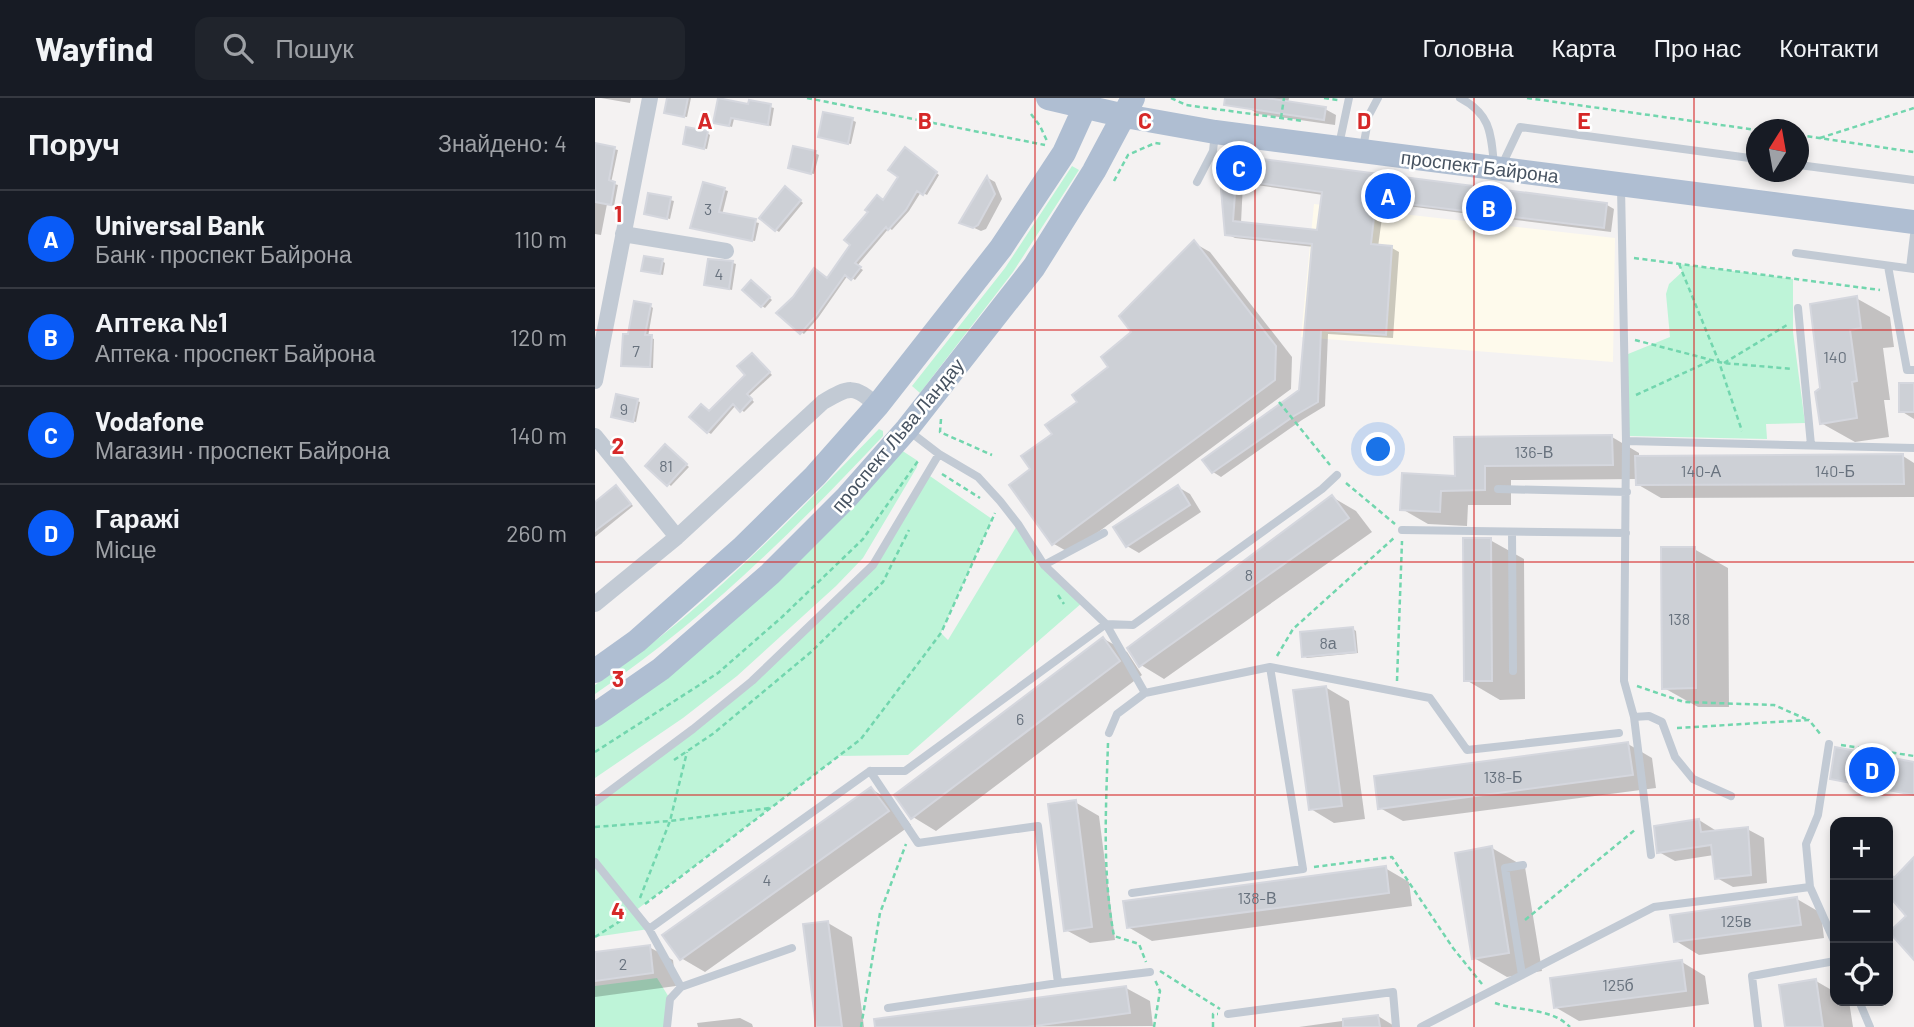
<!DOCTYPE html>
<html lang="uk">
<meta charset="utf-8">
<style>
body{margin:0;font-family:Barlow,sans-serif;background:#20242c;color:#f1f3f6}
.controls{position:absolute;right:21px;bottom:21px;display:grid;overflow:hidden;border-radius:14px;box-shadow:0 4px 10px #0003}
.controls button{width:63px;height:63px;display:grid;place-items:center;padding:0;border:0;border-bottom:2px solid #363941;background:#171b24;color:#f1f3f6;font:35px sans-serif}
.compass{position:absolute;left:1151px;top:21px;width:63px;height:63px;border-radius:50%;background:#171b24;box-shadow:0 4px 10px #0003;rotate:11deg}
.you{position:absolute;left:784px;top:352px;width:24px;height:24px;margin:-18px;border:5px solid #fff;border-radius:50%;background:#1a73e8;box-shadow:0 0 0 10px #1a73e833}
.badge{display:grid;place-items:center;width:46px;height:46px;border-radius:50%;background:#095bf7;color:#fff;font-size:23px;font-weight:700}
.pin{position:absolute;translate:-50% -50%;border:4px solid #fff;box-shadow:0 2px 7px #0006}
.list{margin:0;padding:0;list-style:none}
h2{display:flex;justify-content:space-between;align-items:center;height:91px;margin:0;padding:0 28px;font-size:30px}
h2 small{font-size:23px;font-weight:400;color:#9ea1a6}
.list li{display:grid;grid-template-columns:46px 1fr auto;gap:21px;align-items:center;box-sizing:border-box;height:98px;padding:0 28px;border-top:2px solid #363941}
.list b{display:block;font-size:26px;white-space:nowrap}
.list p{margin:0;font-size:23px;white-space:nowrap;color:#9ea1a6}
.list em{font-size:23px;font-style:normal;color:#9ea1a6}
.icon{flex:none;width:38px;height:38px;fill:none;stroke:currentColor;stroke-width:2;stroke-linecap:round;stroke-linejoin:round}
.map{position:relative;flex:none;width:1319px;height:929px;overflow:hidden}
header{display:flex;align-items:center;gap:42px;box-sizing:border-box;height:98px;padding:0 35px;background:#171b24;border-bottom:2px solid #363941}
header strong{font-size:33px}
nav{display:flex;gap:38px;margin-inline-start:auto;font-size:24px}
.search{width:490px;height:63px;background:#20242c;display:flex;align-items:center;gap:18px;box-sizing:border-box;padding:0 24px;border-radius:14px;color:#9ea1a6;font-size:26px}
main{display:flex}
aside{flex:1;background:#171b24}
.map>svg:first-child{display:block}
.commercial{fill:#fefaec}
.green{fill:#bef4d8}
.shadow{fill:#0003;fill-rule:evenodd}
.building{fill:#cdd0d6;stroke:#d5d7de;stroke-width:2;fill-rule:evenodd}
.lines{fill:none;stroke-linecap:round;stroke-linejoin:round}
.path{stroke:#72d6ae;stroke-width:2.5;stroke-dasharray:5 3.5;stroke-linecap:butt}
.service{stroke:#c2cad4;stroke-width:8}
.minor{stroke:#c2cad4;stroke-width:16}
.primary{stroke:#afbed2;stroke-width:24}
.grid{fill:none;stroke:#d62828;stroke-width:2;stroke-opacity:0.55}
.labels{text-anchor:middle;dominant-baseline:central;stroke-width:5;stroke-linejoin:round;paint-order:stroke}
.number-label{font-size:16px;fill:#68727e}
.street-label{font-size:19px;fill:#475361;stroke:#fff}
.grid-label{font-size:23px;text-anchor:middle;font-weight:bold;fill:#d62828;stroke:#fff;stroke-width:5;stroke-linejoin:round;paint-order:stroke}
</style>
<header>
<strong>Wayfind</strong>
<div class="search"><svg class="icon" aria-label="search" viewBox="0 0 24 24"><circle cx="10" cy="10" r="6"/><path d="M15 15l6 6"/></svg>Пошук</div>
<nav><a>Головна</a><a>Карта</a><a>Про нас</a><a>Контакти</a></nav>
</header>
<main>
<aside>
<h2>Поруч<small>Знайдено: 4</small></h2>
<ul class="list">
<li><span class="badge">A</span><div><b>Universal Bank</b><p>Банк · проспект Байрона</p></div><em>110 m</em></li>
<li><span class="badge">B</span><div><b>Аптека №1</b><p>Аптека · проспект Байрона</p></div><em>120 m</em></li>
<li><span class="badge">C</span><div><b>Vodafone</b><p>Магазин · проспект Байрона</p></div><em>140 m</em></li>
<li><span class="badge">D</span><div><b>Гаражі</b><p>Місце</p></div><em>260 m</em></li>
</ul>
</aside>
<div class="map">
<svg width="1319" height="929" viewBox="0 0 1319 929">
<rect width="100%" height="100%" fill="#f4f2f2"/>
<path class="commercial" d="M719,106L1020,140L1018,264L706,239Z"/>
<path class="green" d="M477,68L484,72L418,174L325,295L317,288L410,170Z
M1084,166L1198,181V234L1210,325L1171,326L1172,341L1033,338V256L1075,239L1071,196L1074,186L1087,174Z
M284,331L288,333V338C199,433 108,523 0,596V587C106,516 195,422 284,331Z
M306,352L323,363L322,369L268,460L241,488L142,578L88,620L0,680V625Z
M332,376L397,421L346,535L353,542L423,426L449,467L488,504L313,657L244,658L40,813L54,831L0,839V704L157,583L278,467Z
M62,880L75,901L72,929H0V888Z"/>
<path class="shadow" d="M6,0H36L35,5Z
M74,0H96L92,19L74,16Z
M654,0H694L693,5L730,11L741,17L740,27L663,16L652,9Z
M156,4L179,10L176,28L139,21L137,29L120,24L155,8Z
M257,22L261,24L256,46L225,39Z
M112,35L115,37L112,51L93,47Z
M0,47L23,52L16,85L23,87L19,108L12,106L6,137L0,136Z
M313,53L344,77L332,97L326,94L314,113L297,132L294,130L262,168L268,172L260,182L253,177L223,220L209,236L206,234L233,182L305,78Z
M220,55L224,57L219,76L198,71Z
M393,80L400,84L407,101L391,131L386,133L366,124Z
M627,80L1012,107L1019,111L1016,134L789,105L783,149L797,150L804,154L798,240L733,236L730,308L707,322L626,379L618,374L610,362L706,293L719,149L640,140L632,136ZM648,85L728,97L724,134L646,125Z
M109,86L133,93L127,117L164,125L160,143L97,130Z
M194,93L208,105L184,134L181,132Z
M55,97L79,103L75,121L51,115Z
M599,145L615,154L697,259L696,291L475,455L459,446L438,372L459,336L484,304L516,270Z
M67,163L70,165L68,177L51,173Z
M138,165L141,166L137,192L111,186Z
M160,186L177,202L170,210L167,208Z
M1261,200L1295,219L1299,249L1288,250L1295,302H1289L1294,339L1260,344L1226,325L1227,291Z
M55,208L58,210L53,239L59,241L58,270L31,268L28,267L34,238Z
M160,259L177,277L154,298L159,304L149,314L141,307L116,336L113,334L96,319L114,314L153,277Z
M1306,287H1319V321L1306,313Z
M42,303L45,304L41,324L18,319Z
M1017,339L1044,355V360L1308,358L1319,365V399L1066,400L1042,386V381L916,382V407H873L872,428L833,426L807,411L862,380L861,340Z
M73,350L94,369L76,388L53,368Z
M21,389L38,408L0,439V406Z
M583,389L595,396L606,414L544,455L532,448Z
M737,399L761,413L777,434L569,581L546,567Z
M895,442L929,461L930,601L905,602L871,582Z
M1099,451L1133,470L1134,609H1103L1069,590Z
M758,531L761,533L763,555L712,560L709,558Z
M509,541L532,554L547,577L341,733L318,719Z
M730,589L754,603L770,721L739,725L716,711Z
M1033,646L1057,660L1061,690L808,723L785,710Z
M276,691L300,705L316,727L110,874L86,860Z
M480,704L504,718L520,842L495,845L471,832Z
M1104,722L1120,732V734L1152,731L1169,740L1172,785L1138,789L1122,780L1119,757L1080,763L1064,754Z
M897,750L930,769L947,873L912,879L879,860Z
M790,770L814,784L817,808L557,843L533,829Z
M1202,801L1226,815L1229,840L1104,857L1081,843Z
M233,825L257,839L269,929H223Z
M54,849L78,862L81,888L0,899V856Z
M1087,864L1110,878L1114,906L984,923L960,909Z
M1221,883L1240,894V903H1254L1258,929H1192Z
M531,890L555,903L558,928L282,929Z
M783,918L801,929H704Z
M145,920L157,926L158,929H103L102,925Z"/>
<path class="building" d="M72,0H93L89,19L69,15Z
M123,0L153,6L154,2L176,6L173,27L136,20L134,28L118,25Z
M630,0H671L731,9L729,22L629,7Z
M228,14L258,20L253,46L223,39Z
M91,29L113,33L109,51L88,46Z
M0,45L20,49L14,82L20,84L16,107L0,104Z
M198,48L221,53L216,76L193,70Z
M310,49L342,74L328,97L322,93L311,112L293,132L291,129L260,165L266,169L256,182L250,177L220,219L205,236L181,215L198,199L219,170L232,180L255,147L249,142L273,114L270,112L282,97L288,102L303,79L293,72Z
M629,56L1012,105L1009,130L781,102L776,146L797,148L791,237L726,232L723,304L699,318L617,375L607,362L704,292L717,146L630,137L625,80ZM641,82L727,94L722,132L638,123Z
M392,78L400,96L383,127L378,130L364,125Z
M108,84L130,90L124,114L161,121L157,143L95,130Z
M190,88L206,102L180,133L164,120Z
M53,95L76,99L72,121L49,116Z
M599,142L681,248L680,282L457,447L414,387L435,371L426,358L457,336L450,327L482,304L477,297L513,269L506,259L536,234L524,218Z
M49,158L68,161L65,176L46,173Z
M113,161L138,163L134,191L109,187Z
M156,182L175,199L166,209L147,192Z
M1262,198L1266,230L1255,232L1262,283L1257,284L1262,320L1225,326L1220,294L1225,290L1215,206Z
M39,203L56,206L50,237H57L55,269L26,268L28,236H33Z
M157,255L175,274L152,296L157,301L145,314L138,306L112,335L94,319L106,306L114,313L150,277L142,268Z
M1304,285H1319V314H1304Z
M21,296L43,301L38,324L16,319Z
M1017,337L1018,367L890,368V392L846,393L845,414L805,412L807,375L860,378L859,339Z
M70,346L92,366L72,388L50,368Z
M1308,356L1309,386L1041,387L1040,358Z
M21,387L36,406L0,433V404Z
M583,387L595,407L531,449L518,429Z
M737,397L754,420L544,569L532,550Z
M868,440H896L897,583H869Z
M1066,449H1100L1101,590L1067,591Z
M758,529L761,554L707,559L705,534Z
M508,539L525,563L316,721L299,697Z
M731,588L747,708L714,712L698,592Z
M1033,644L1038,677L783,711L779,678Z
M1240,649L1319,664V697L1235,681Z
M276,689L294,713L85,862L67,837Z
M481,702L497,829L469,833L453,706Z
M1104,721L1106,734L1153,729L1156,777L1120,781L1116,747L1062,755L1059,728Z
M897,748L914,855L877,861L860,755Z
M1319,759V862L1294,834L1311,818L1293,797V773L1299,780Z
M791,768L794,795L532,830L528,803Z
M1202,799L1206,827L1079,844L1075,817Z
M233,823L247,929H221L218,905L208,826Z
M55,847L58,875L0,883V854Z
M1087,862L1091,893L959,910L955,880Z
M1221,881L1228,929H1190L1184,887Z
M531,888L535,915L432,929H280L279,921Z
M783,917L785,929H748V921Z"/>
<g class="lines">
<path class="path" d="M212,0L450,47
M576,0L591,7L708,23
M729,0L743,2
M932,0L1162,32
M436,16L445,28L452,43
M686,20L689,0
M1204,37L1319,54
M1225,40L1319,10
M519,83L533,57L560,45L567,46
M1039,160L1285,192
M1084,166L1124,264L1147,333
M1040,242L1128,265L1198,271
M1129,265L1192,227
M1041,297L1117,262
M684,304L735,367
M346,321L345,334L397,357
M347,376L385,400
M751,385L800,426
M463,497L469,506
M682,558L698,531L800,439
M802,583L807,443
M1042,588L1089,604L1179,607L1211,621
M1082,630L1214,622L1226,637
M513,645C511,709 507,775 519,838L544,846L551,864
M1246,647L1319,658
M0,654L123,575L187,519L268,441L323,363
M79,662L119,635L216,554L288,484L314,432
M0,729L75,723L174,710
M719,769L797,759L858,850L887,886
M45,800L75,723L92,654
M50,806L266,641L346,535L400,415
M930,822L1041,731
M0,839L30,820
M565,873L625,911
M900,905C925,914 955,909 975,929
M266,929L285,815L311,746
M559,929L565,893L560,882
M618,929V916H623"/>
<path class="service" d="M865,0C896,16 896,36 899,67
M744,47L754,0
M768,50L774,17L783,0
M907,67L925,29L1162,61
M1204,67L1319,82
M602,84L618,53L620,35
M1026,89L1031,343L1319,350
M1201,155L1319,171
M1293,168L1312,272H1319
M1315,170L1319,137
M1203,210L1216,347
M1031,343L1029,583L1039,619L1056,757
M344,356L383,379L405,403L423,426L449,467L511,526L550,595L675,569L708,771L537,795
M903,391L1032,394
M807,432L1031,435
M917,434L918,573
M449,467L509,435
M675,569L835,600L872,652L1024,635
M1039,619L1054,618L1067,624L1080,659L1098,681L1136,698
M514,635L522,616L550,595
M1234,646L1223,717L1211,746L1215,789L1240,845
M275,673H310L511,526L538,527L727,391L742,377
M0,704L98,631L157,583L278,467L344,356L314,333
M0,764L54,831L86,889L197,850
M54,831L275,673L323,745L443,728L463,885L293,910
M927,877L910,770L928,767
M463,885L555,874
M1264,903L1275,929
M633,916L798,894L801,929
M72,929L75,901L86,889
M826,929L1059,809L1215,789
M1163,929L1157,878L1240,863"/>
<path class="minor" d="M28,136L131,153
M0,283L55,0
M0,338L82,439
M0,506L82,439L228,304C254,289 259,286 282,308"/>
<path class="primary" d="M453,0L530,18L620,34L1319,124
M0,573L42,543L147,450L220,378L282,308L406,150L469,55L494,0
M0,617L66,571L175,476L252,399L312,331L439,169L499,73L538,0"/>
</g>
<path class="grid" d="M220,0V929M440,0V929M660,0V929M879,0V929M1099,0V929M0,232H1319M0,464H1319M0,697H1319"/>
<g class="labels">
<g class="number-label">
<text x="113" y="110">3</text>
<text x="124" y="175">4</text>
<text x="41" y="252">7</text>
<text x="1240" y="258">140</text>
<text x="29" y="310">9</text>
<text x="939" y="353">136-В</text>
<text x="71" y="367">81</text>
<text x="1106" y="372">140-А</text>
<text x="1240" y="372">140-Б</text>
<text x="654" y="476">8</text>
<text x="1084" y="520">138</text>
<text x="733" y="544">8а</text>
<text x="425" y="620">6</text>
<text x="908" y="678">138-Б</text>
<text x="172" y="781">4</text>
<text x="662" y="799">138-В</text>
<text x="1141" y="822">125в</text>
<text x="28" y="865">2</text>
<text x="1023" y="886">125б</text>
</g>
<g class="street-label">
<text transform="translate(885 68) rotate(7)">проспект Байрона</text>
<text transform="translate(302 337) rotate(-50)">проспект Льва Ландау</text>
</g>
</g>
<g class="grid-label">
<text x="110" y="31">A</text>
<text x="330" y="31">B</text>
<text x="550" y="31">C</text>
<text x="769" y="31">D</text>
<text x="989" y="31">E</text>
<text x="23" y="124">1</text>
<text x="23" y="356">2</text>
<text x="23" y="589">3</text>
<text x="23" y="821">4</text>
</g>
</svg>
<div class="controls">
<button>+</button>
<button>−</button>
<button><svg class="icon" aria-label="locate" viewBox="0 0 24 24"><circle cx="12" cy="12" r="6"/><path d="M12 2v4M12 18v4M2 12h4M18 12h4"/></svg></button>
</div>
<svg class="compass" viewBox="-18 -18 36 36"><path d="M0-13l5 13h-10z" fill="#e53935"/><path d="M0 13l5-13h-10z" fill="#9ea1a6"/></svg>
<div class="you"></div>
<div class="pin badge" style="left:793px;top:98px">A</div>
<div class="pin badge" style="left:894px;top:110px">B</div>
<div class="pin badge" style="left:644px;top:70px">C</div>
<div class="pin badge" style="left:1277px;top:672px">D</div>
</div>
</main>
